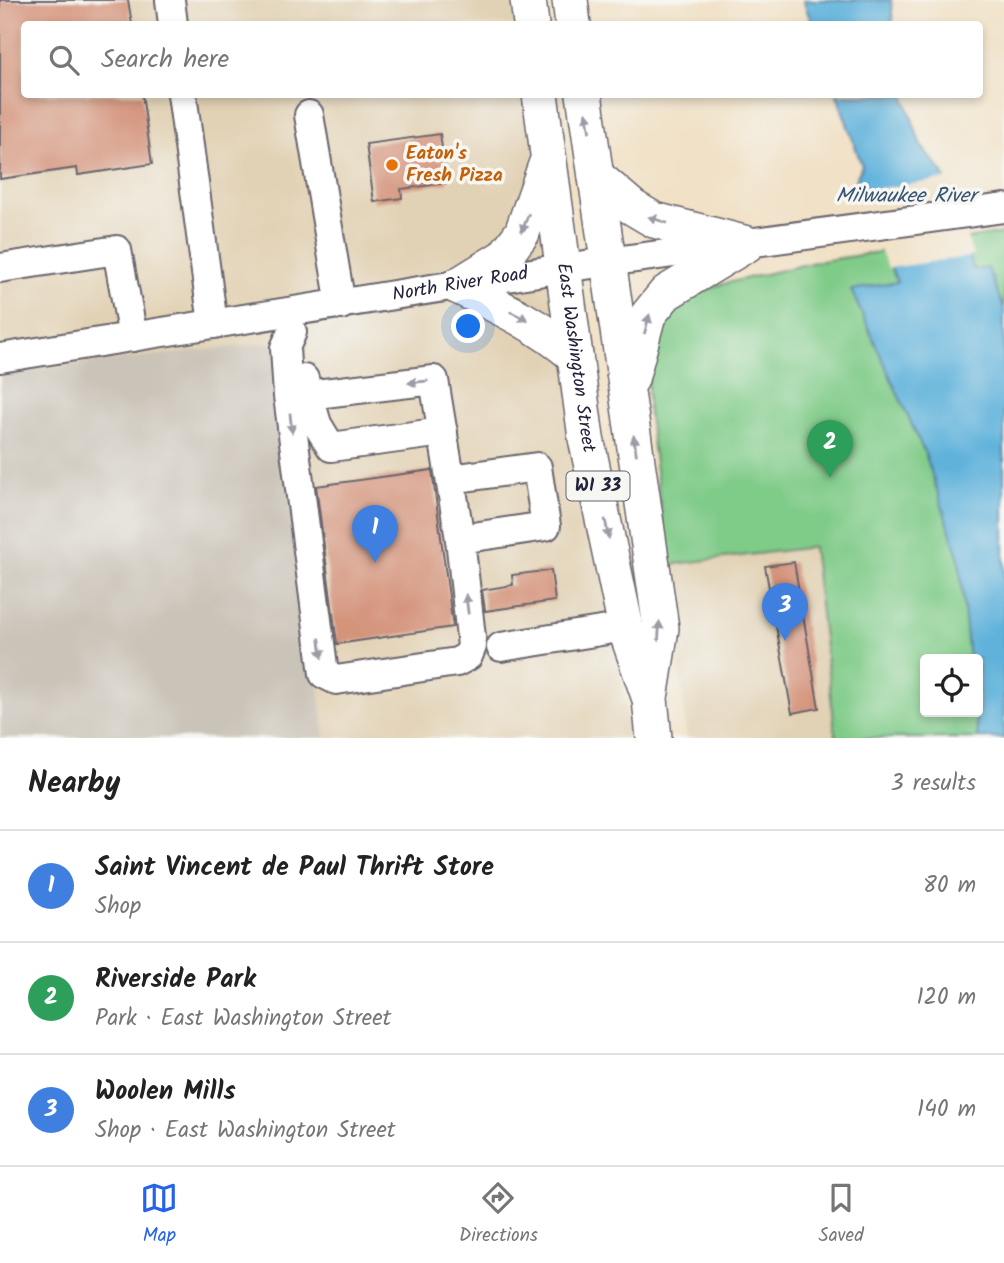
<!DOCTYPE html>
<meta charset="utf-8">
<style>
body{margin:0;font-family:Kalam,sans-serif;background:#f6f6f6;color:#222}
.controls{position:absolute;right:21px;bottom:21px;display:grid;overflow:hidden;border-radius:7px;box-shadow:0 4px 10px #0003}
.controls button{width:63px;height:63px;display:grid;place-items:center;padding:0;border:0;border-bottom:2px solid #e0e0e0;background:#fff;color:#222;font:35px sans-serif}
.you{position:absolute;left:469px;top:327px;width:24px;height:24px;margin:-18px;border:5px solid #fff;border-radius:50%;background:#1a73e8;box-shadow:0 0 0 10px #1a73e833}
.badge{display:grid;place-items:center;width:46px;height:46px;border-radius:50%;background:#2563eb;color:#fff;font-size:23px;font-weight:700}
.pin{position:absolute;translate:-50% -58px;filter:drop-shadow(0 2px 4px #0008)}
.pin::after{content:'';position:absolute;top:37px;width:24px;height:21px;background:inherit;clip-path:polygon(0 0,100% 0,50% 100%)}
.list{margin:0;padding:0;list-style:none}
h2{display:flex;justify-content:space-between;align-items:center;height:91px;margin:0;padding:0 28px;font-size:30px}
h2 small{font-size:23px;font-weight:400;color:#767676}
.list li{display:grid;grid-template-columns:46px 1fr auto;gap:21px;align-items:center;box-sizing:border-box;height:112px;padding:0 28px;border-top:2px solid #e0e0e0}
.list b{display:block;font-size:26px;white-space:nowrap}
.list p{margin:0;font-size:23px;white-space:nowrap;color:#767676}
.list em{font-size:23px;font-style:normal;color:#767676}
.icon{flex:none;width:38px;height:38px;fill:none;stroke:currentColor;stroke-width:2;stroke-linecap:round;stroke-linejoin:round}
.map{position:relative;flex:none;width:1004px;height:738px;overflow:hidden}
.search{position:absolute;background:#fff;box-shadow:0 4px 10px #0003;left:21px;right:21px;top:21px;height:77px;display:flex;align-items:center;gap:18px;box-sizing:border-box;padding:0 24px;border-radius:7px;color:#767676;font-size:26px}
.sheet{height:427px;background:#fff}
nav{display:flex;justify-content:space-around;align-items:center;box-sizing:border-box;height:98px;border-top:2px solid #e0e0e0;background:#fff;font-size:19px;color:#767676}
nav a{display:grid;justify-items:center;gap:4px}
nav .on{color:#2563eb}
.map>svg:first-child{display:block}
.built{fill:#e2d2b5}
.industrial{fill:#cac3b8}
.green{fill:#7fcb88;stroke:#507662;stroke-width:2;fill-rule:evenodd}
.water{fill:#60b2db;stroke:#416a8b;stroke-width:2}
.pier{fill:#f1e1c6}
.building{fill:#d4937a}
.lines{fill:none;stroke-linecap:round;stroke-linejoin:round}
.minor-casing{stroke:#6a656c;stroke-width:32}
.major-casing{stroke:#6a656c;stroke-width:38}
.minor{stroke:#fff;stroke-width:28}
.major{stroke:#fff;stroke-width:35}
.oneway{fill:#9c9ca7}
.food-dot{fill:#e8710a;stroke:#f6f6f2;stroke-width:2.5}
.labels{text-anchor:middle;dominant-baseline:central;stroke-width:7;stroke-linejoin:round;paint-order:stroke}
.shield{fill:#f6f6f2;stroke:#626272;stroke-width:2}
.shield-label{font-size:18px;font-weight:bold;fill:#22223b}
.food-label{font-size:19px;font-weight:bold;fill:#c56008;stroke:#f6f6f2;text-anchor:start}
.street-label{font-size:19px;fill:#22223b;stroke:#f6f6f2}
.water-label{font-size:21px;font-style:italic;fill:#385473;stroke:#f6f6f2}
</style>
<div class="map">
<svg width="1004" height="738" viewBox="0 0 1004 738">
<rect width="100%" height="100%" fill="#f6f6f2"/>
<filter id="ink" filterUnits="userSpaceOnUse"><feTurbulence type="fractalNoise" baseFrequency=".0143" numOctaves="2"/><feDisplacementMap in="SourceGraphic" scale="14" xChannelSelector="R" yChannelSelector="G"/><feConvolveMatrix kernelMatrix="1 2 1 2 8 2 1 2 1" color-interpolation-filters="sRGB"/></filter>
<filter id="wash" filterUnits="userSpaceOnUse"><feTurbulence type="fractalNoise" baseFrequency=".00686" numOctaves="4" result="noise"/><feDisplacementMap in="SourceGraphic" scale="28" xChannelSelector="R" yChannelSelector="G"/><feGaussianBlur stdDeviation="1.57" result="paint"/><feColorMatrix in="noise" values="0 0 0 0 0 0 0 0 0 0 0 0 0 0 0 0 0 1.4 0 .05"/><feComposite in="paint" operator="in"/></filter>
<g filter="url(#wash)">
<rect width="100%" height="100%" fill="#f1e1c6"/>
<path class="built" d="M0,0H518L522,24H24V94L532,95L630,738H0Z
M813,547L836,738H687L668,565Z"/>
<path class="industrial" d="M278,342L325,738H0V373Z"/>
<path class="green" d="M1004,233V738H836L813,547L668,565L648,409V369L656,329L682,299L723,284L815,262ZM925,659H978V712H925Z"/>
<path class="water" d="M803,0H891L893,24H812Z
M837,95H904L921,146L943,173L974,270L988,268L1004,309V738H978L975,712H978V659H969L959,559L926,456L851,290L897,282L855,181L862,166Z"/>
<path class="pier" d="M948,179L973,256L888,268L855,192Z"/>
<g id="blocks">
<path class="building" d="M0,0H128L132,24H24V94H142L152,164L78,175L77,168L0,179Z
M440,134L447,183L401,189L402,198L374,202L366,144Z
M432,470L453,627L337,644L316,486Z
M794,562L819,708L792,713L765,566Z
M551,570L555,601L485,611L482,590L513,585L512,575Z"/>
</g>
</g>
<g filter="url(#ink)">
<use href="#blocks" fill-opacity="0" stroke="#6a656c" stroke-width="2"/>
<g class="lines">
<g class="minor-casing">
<g id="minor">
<path d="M170,0L173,24"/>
<path d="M182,94L213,324"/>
<path d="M309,115L341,305"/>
<path d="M0,268L117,250L133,337"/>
<path d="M292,332L285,348L288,396L324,674L336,680L457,662L468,656L472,646L460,539L434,380L307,395"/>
<path id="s1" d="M0,358L563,268L1004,208"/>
<path d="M304,379L317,424L331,447L443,432"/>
<path d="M451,479L537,467L546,526L460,539"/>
<path d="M501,647L626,627"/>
</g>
</g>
<g class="major-casing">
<g id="major">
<path d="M528,0L531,24"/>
<path d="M570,0L573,24"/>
<path id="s2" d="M540,94L586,438L627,633L650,699L654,738"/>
<path d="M584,94L661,628L651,692"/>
<path d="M596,176L632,207L654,220L747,244"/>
<path d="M457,286L504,257L522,233L546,165"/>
<path d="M457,286C500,307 539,325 575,356"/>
<path d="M631,379L648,315L666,293L747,244"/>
</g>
</g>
<use href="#minor" class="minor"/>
<use href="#major" class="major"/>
</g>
<defs><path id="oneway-solid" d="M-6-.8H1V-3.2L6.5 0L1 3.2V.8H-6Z" transform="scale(1.75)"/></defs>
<g class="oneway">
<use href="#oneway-solid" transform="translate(588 122) rotate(-99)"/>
<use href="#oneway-solid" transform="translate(658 220) rotate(-162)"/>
<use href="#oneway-solid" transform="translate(525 223) rotate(111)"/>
<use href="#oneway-solid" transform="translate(519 316) rotate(27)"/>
<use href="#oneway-solid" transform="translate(647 324) rotate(-75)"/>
<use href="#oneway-solid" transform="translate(418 382) rotate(174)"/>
<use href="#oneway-solid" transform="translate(291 423) rotate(84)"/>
<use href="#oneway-solid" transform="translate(635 445) rotate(-98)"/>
<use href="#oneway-solid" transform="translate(607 529) rotate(79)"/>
<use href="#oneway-solid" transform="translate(467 604) rotate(-97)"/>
<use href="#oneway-solid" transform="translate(659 631) rotate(-87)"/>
<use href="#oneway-solid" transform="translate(321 648) rotate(82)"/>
</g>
</g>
<circle class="food-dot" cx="392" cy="165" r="7"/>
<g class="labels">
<rect class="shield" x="566.5" y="471.5" width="63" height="29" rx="5"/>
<g class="shield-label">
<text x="598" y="486">WI 33</text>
</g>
<g class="food-label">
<text x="406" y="154">Eaton's<tspan x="406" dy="22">Fresh Pizza</tspan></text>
</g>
<g class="street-label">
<text stroke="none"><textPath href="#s1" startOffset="466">North River Road</textPath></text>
<text stroke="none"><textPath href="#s2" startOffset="266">East Washington Street</textPath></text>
</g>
<g class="water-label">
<text x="906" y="196">Milwaukee River</text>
</g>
</g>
</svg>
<div class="controls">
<button><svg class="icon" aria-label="locate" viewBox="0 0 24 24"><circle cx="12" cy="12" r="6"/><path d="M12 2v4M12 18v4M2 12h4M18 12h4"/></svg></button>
</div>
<div class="you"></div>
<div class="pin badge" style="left:375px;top:563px;background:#3f7fe0">1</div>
<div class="pin badge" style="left:830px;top:478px;background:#2e9e5b">2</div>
<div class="pin badge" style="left:785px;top:641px;background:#3f7fe0">3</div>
<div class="search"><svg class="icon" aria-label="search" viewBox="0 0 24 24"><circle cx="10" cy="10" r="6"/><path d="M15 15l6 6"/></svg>Search here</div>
</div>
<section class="sheet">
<h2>Nearby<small>3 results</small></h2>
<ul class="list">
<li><span class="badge" style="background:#3f7fe0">1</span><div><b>Saint Vincent de Paul Thrift Store</b><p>Shop</p></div><em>80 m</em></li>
<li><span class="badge" style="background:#2e9e5b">2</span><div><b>Riverside Park</b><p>Park · East Washington Street</p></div><em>120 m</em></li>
<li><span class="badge" style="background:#3f7fe0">3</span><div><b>Woolen Mills</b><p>Shop · East Washington Street</p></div><em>140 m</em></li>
</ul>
</section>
<nav>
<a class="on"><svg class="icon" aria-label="map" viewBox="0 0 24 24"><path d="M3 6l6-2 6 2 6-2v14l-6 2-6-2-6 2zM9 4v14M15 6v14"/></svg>Map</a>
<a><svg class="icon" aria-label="directions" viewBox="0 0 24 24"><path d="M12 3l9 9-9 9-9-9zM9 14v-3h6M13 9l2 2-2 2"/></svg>Directions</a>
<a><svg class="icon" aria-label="saved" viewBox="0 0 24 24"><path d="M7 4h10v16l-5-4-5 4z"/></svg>Saved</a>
</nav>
